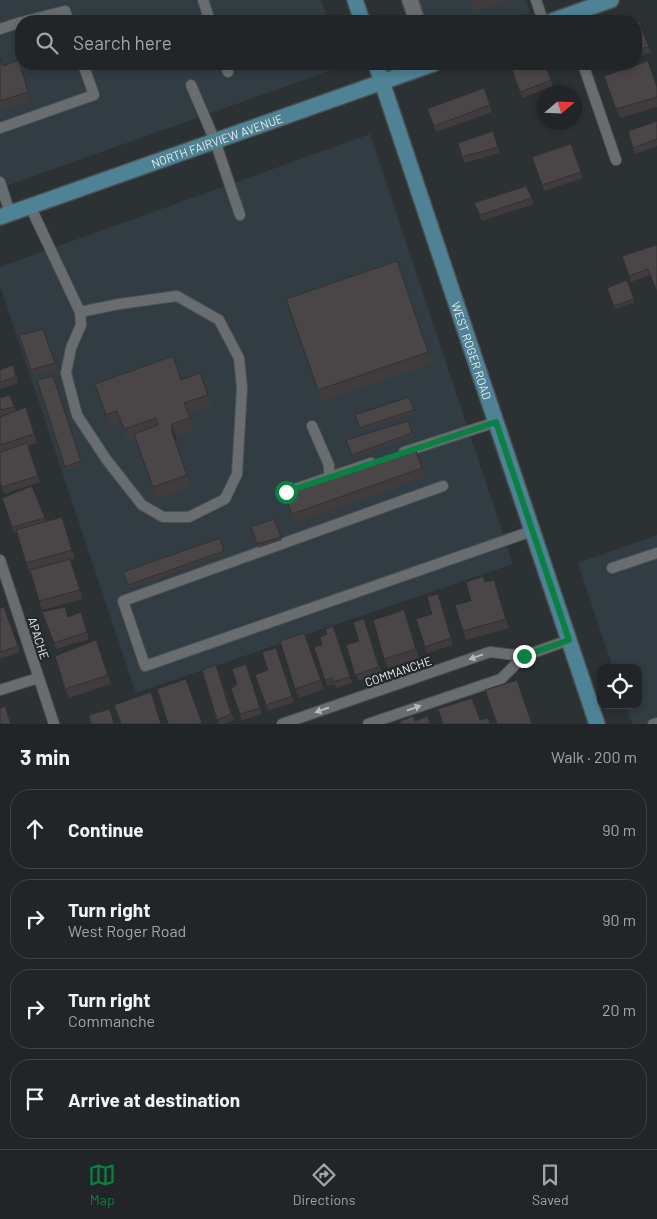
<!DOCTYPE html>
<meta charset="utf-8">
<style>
body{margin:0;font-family:Barlow,sans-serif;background:#2d3133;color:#f1f3f6}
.controls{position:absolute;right:15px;bottom:15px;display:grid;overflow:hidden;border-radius:10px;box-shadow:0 2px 8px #0003}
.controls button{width:45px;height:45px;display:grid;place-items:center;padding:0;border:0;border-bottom:1px solid #3e4244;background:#212527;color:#f1f3f6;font:25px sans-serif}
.compass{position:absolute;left:537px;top:85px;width:45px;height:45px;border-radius:50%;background:#212527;box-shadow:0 2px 8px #0003;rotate:71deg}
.stop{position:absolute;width:15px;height:15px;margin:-11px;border:4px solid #0b8043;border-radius:50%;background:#fff}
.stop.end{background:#0b8043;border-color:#fff;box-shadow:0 1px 5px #0008}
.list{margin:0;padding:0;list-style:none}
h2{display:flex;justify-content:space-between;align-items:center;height:65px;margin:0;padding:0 20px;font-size:21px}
h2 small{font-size:16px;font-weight:400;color:#a2a5a7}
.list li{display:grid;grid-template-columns:32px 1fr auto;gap:15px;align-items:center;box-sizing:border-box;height:80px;margin:0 10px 10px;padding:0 10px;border:1px solid #3e4244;border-radius:20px}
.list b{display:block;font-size:19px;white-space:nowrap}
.list p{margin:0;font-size:16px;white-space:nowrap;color:#a2a5a7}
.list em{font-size:16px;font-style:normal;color:#a2a5a7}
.icon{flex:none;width:28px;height:28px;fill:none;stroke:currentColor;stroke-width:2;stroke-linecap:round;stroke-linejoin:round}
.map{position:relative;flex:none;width:657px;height:724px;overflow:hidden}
.search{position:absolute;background:#212527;box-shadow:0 2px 8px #0003;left:15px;right:15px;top:15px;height:55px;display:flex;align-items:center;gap:12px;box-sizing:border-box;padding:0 18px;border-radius:20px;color:#a2a5a7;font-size:19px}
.sheet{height:425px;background:#212527}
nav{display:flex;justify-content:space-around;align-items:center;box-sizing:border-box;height:70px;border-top:1px solid #3e4244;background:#212527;font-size:14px;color:#a2a5a7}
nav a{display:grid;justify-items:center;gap:2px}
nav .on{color:#0b8043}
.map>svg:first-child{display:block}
.built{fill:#313d42}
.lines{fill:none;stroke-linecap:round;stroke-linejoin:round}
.lane-casing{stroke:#4c5052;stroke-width:12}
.street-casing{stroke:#4c5052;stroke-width:18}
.secondary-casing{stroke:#4c5052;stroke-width:18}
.lane{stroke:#686d70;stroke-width:10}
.street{stroke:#686d70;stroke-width:15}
.secondary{stroke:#4e8395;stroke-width:15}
.wall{fill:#403b3d}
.shaded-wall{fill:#343032}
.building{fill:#4a4547;stroke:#343032}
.oneway{fill:#b5b9bb}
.route{stroke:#0b8043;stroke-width:6}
.labels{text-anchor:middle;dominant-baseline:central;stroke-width:4.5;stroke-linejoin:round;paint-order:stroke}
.street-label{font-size:12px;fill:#e8ebed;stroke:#23282a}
</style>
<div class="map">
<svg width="657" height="724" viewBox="0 0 657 724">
<rect width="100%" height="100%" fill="#2c3134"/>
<path class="built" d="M0,0H321L328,21H21V64H342L343,66L0,188Z
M419,0H526L530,13L504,21H426Z
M370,134L513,564L136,693L0,285V267Z
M657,535V724H632L625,705H638V668H613L578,563Z"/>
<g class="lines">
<g class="lane-casing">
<path id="lane" d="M203,0L210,21
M536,0L543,21
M25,21L65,11L69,21
M0,29L21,22
M225,64L228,72
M583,64L616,160
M191,85L215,141L240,215
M0,128L94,95L83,64
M0,182L10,213
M30,206L80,312L81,325L71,348L66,373L77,415L106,459L142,505L163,517H189L225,499L237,474L242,388L239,358L219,320L177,296L119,304L80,312
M312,426L329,465V478
M404,452L496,422
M443,486L123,601L145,666L532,531
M286,492L371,463
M0,560L54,724
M612,568L657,553
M0,690L38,678
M282,724L490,652L524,656L569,640
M368,724L501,679L524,656
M653,724L657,723"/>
</g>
<g class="street-casing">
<path id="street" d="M410,0L417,21"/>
</g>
<g class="secondary-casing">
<g id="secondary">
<path d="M355,0L362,21"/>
<path d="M552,21L611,0"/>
<path id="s1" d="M376,64L597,724"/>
<path id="s2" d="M0,217L433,64"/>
</g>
</g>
<use href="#lane" class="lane"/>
<use href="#street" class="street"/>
<use href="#secondary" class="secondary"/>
</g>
<path class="wall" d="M16,0H26L17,2Z
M471,0H509L475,11Z
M639,21L651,53L636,57V22Z
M0,57L3,66L22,69L31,101L0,111Z
M545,64L553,86L522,98L511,67Z
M604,76L657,87V107L620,118Z
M484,88L492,112L436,132L427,109Z
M657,121V146L635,154L633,148Z
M493,131L500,153L464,163L462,157Z
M571,144L583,178L544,191L532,157Z
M532,198L534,204L482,221L474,203Z
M657,245L650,275L631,282L622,256Z
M397,261L432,363L322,402L286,299Z
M627,280L635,302L615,309L607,288Z
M43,329L57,369L34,376L19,335Z
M0,370L15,371L18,383L0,389Z
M200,373L212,406L189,414L194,430L176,436V443L191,486L157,498L135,438L128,441L121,423L110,427L95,384L181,380Z
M53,376L82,465L66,470L37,380Z
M10,395L16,411L29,416L37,443L28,446L40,482L4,494L0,482V417L4,416L0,417V398Z
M409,397L415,413L361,431L355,415Z
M408,421L414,436L353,458L346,440Z
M415,448L425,477L295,523L284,494Z
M32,486L46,522L62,517L75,559L71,560L83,599L42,610L30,572H29L26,563L17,532L14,533L2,498Z
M274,519L282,540L258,548L251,527Z
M220,538L225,554L129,588L123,572Z
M494,580L509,628L466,640L463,631L471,601L485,582Z
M440,600L453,645L427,653L425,647L432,614Z
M4,607L20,652L0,659V608Z
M404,610L419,658L388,668L384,659Z
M42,612L68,617L81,612L89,639L56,649Z
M364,619L382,673L358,681L346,645L359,641Z
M333,626L352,683L336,688L334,684L327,686L314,647L322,645Z
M304,633L324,689L299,698L295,689Z
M96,640L111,684L69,698L65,689Z
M276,648L294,702L268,711L255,675L268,670Z
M246,664L262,714L242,720L231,689L237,684Z
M216,665L234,720L224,724H219L202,670Z"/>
<path class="shaded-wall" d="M19,60L22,69L31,101L28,92Z
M172,424L176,436V443L191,486L172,432Z"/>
<path class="building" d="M639,21L649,47L636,50V22Z
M0,58L3,66L19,60L28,92L0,101Z
M648,61L657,87V97L616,109L604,76Z
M521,64H545L551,80L520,92L511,67Z
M484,88L490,105L434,126L427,109Z
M657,121V139L633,148L628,131Z
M493,131L498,147L462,157L458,143Z
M571,144L581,172L542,185L532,157Z
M526,186L532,198L480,215L474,203Z
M657,245V292L648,269L629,276L622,256Z
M397,261L428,352L318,390L286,299Z
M627,280L634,299L614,306L607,288Z
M43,329L55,363L31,370L19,335Z
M173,356L181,380L200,373L208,395L184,403L190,418L172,424V432L187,475L153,487L134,434L158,425L156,418L124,429L117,411L106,415L95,384Z
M13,365L16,377L0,382V370Z
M53,376L81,461L65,467L37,380Z
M10,395L14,407L0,410V398Z
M409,397L414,410L360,428L355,415Z
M26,407L34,434L0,445V417Z
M408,421L412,433L352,455L346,440Z
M27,443L38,476L2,487L0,482V452Z
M415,448L422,468L292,514L284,494Z
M32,486L45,518L12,527L2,498Z
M62,517L72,550L26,563L16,530Z
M274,519L281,537L257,544L251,527Z
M220,538L224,551L128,585L123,572Z
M70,559L80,590L39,601L30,570Z
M483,576L485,582L494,580L506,619L463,631L455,605L471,601L466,582Z
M438,594L451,638L425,647L416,619L432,614L427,597Z
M4,607L18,646L0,652V608Z
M65,607L68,617L81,612L87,632L54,643L42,612Z
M404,610L416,649L384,659L373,620Z
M364,619L379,667L355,675L346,645L359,641L353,622Z
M333,626L350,677L333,682L332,678L325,680L314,647L322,645L320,637L327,634L325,629Z
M304,633L321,680L295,689L280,641Z
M96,640L108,675L65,689L55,656Z
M276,648L292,696L266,705L255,675L268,670L262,652Z
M246,664L260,708L240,714L231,689L237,684L232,669Z
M216,665L231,714L217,720L202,670Z
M186,679L202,723L199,724H168L157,689Z
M517,680L532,724H497L485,690Z
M151,692L161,724H121L114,705Z
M472,698L480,720L488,718L490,724H443L438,709Z
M5,706L11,724H0V708Z
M110,709L114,724H91L89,715Z
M413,716L415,721L428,716L430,724H401L400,721Z"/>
<defs><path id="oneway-solid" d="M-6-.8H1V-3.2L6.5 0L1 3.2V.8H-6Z" transform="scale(1.25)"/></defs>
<g class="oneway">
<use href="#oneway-solid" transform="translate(476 657) rotate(160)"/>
<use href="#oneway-solid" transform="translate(414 708) rotate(-19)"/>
<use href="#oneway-solid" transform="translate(322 710) rotate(161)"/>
</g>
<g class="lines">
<path class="route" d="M286,492L496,422L569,640L524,656"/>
</g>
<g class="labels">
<g class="street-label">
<text stroke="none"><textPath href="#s2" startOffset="230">NORTH FAIRVIEW AVENUE</textPath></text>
<text stroke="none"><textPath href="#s1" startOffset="302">WEST ROGER ROAD</textPath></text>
<text transform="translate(39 638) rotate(72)">APACHE</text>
<text transform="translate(398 671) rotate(-19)">COMMANCHE</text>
</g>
</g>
</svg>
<div class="controls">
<button><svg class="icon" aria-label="locate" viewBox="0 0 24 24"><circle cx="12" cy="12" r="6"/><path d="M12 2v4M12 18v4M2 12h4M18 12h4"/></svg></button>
</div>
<svg class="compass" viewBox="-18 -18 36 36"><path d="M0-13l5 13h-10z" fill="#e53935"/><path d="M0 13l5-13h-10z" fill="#a2a5a7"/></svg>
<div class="stop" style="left:286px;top:492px"></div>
<div class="stop end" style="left:524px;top:656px"></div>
<div class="search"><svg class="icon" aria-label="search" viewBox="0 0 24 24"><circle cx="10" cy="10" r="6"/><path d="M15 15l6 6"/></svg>Search here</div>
</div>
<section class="sheet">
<h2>3 min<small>Walk · 200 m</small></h2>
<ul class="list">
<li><svg class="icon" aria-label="ahead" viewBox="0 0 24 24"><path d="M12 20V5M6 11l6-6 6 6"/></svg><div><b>Continue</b></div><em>90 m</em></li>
<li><svg class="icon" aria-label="right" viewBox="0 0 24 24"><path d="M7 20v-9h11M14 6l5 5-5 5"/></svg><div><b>Turn right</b><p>West Roger Road</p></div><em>90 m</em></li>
<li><svg class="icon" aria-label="right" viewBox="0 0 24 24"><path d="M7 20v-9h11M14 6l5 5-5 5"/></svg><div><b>Turn right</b><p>Commanche</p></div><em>20 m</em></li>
<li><svg class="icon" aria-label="arrive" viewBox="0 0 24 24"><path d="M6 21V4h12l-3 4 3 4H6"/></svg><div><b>Arrive at destination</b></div></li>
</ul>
</section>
<nav>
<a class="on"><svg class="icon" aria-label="map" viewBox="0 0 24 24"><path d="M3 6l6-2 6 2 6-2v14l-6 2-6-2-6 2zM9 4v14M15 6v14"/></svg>Map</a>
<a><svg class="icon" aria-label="directions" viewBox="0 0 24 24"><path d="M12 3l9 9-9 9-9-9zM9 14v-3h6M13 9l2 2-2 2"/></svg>Directions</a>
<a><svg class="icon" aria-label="saved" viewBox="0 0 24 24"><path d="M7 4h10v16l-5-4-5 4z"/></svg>Saved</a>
</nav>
